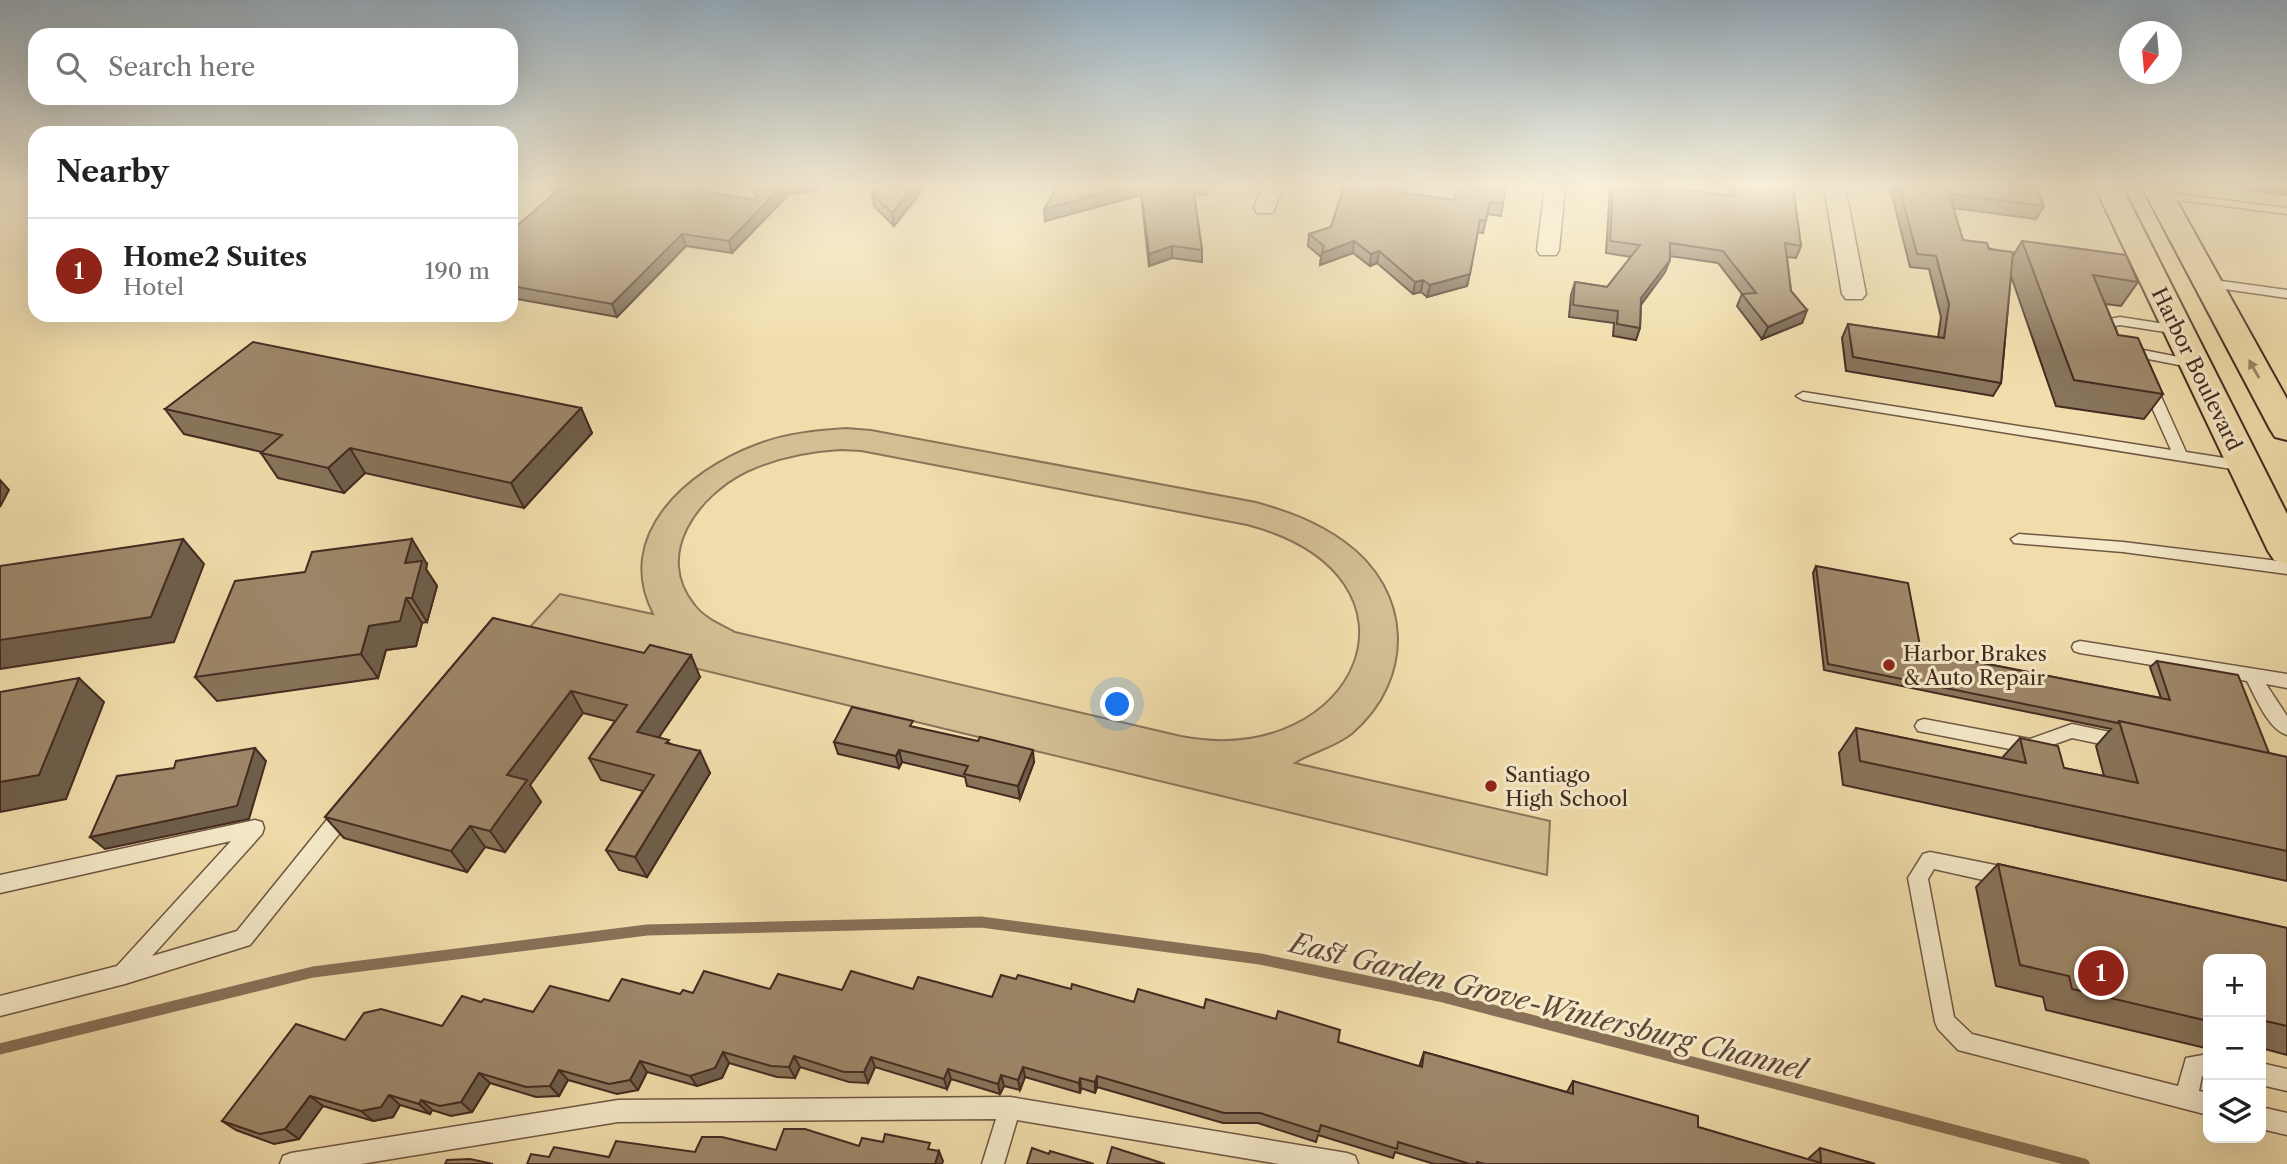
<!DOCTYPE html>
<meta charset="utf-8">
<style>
body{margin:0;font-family:"Libre Caslon Text",serif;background:#f6f6f6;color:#222}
.controls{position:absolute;right:21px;bottom:21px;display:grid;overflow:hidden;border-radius:14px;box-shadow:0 7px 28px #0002}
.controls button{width:63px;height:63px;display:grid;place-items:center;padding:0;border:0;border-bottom:2px solid #e0e0e0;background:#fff;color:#222;font:35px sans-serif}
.compass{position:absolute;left:2119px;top:21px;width:63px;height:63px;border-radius:50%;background:#fff;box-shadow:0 7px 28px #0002;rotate:196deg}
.you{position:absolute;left:1118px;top:705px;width:24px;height:24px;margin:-18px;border:5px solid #fff;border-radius:50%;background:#1a73e8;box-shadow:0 0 0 10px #1a73e833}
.badge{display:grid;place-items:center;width:46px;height:46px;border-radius:50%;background:#8f2418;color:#fff;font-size:23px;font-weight:700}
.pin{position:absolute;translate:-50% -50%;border:4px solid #fff;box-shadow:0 2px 7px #0006}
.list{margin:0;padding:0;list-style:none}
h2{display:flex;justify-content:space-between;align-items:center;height:91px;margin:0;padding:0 28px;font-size:30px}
h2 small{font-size:23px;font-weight:400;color:#767676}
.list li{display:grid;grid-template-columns:46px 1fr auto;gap:21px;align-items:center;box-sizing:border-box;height:105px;padding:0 28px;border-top:2px solid #e0e0e0}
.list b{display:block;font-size:26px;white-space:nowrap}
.list p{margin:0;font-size:23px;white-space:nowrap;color:#767676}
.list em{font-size:23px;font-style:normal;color:#767676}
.icon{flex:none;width:38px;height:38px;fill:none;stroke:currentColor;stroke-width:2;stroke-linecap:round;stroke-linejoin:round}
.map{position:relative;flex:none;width:2287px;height:1164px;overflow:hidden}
.search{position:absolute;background:#fff;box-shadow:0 7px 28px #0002;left:28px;top:28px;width:490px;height:77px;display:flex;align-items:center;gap:18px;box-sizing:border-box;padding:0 24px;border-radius:21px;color:#767676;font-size:26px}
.panel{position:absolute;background:#fff;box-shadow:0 7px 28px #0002;left:28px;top:126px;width:490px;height:196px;border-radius:21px}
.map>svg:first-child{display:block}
.green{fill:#d3bf94;stroke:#8c745a;stroke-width:2;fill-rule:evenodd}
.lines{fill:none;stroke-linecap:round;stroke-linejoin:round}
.stream{stroke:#887158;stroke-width:11}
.lane-casing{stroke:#6f5744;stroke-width:3}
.street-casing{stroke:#6f5744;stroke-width:3}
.primary-casing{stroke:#442a21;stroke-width:4}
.lane{fill:#f5e9c8;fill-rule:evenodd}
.street{fill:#f5e9c8;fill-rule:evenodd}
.primary{fill:#f0ddab;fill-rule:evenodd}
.wall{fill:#87745a;stroke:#442a21;stroke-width:2}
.shaded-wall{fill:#6e5e4a;stroke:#442a21;stroke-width:2}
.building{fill:#9d8769;stroke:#442a21;stroke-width:2}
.oneway{fill:#9a8466}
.poi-dot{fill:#8f2418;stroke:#f5e9c8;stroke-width:2.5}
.labels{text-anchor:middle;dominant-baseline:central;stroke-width:6;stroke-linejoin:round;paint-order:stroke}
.street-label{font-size:21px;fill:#442a21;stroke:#f5e9c8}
.poi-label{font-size:21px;fill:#442a21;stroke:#f5e9c8;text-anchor:start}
.near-water-label{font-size:28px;font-style:italic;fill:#604838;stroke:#f5e9c8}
</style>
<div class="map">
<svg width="2287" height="1164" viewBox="0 0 2287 1164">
<rect width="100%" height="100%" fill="#f0ddab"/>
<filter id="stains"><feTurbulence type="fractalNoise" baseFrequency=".00286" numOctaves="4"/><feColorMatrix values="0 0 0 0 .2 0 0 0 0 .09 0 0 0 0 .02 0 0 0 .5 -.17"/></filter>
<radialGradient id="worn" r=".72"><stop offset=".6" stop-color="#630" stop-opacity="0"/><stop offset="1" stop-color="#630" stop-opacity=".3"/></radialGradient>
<path class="green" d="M846,428L871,430L1256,502C1288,511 1316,521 1344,541C1413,590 1416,679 1352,734C1334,748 1313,752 1295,763L1550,821L1547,875L529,628L560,594L653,614C612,535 687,470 757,444C785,433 816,430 846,428ZM840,450L861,451L1247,525C1443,577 1357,770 1181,736L735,632C720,624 705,618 695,605C654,555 698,496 747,472C777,458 807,452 840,450Z"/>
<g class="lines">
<path class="stream" d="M0,1049L313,972L647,930L981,922L1260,959L1439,996L2084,1164"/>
<g class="lane-casing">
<path id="lane" d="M2159,192L2287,208V214L2155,197V193Z
M2207,279L2287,290V298L2203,286V280Z
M2120,317L2178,326L2184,330L2178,334L2120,325L2115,326L2117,336L2116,339H2106L2102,323L2104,320Z
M2128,347L2194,360L2201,364L2194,368L2123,354V348Z
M2148,379L2155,383L2186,452L2244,461L2251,466L2249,469L2244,471L1803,400L1796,396L1803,392L2171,450L2141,383Z
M2019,534L2123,542L2287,562V574L2123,552L2014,543L2011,539Z
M2080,641L2287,674V688L2266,684L2287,716V735C2268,729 2256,698 2247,681L2080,653L2074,651L2072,647L2074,643Z
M1924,719L2030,739L2072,724L2124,735L2130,737L2133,742L2130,747L2124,749L2072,738L2030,753L1918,731L1915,726L1918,721Z
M345,804L352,806L354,812L352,818L250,945L125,984L0,1016V996L117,966L231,841L0,893V875L255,820L262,822L264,828L262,834L152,956L237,931L338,806Z
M1930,852L2010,868L2017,871L2020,877L2017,883L2010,886L1934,869L1928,879L1954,1017L1972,1034L2178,1086L2186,1058L2208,1054V1076H2202L2199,1091L2208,1093V1115L1958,1050L1938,1029L1935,1022L1908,878L1923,854Z
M2261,1063L2287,1069V1091L2261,1085Z
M1010,1097L1347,1153L1355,1156L1358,1164H1279L1017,1120L1004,1164H982L996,1119L618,1122L361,1164H280L283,1156L291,1153L618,1100Z
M2261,1107L2287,1113V1135L2261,1129Z"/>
</g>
<g class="street-casing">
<path id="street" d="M1262,187H1283L1273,213H1257L1254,208Z
M1545,187H1565L1559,250L1556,255H1540L1537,250Z
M1824,187H1845L1866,294L1862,299H1846L1842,294Z"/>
</g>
<g class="primary-casing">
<path id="primary" d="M2095,187H2122L2287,514V564L2274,560L2268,551Z
M2142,187H2169L2287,399V440L2275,437L2270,429Z"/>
</g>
<use href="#lane" class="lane"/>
<use href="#street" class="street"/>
<use href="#primary" class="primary"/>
</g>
<path class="wall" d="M754,187H817L818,190L789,194L732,253L686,246L617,317L511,298V231L756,200Z
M877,187H925L894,226L874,206L872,194Z
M1057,187H1210L1206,195L1194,194L1202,250V262L1172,258L1149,266L1141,195L1045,221Z
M1344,187H1406L1404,193L1454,200L1458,187L1503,204L1501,216L1487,214L1483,233L1478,232L1467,286L1427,297L1421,292L1413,294L1377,263L1370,266L1353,253L1320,265L1321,257L1308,246L1309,234L1331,227Z
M1610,187H1687V190L1727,195V187H1793L1801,246L1796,258L1787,257L1791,291L1807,310L1802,323L1762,339L1737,306L1742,294L1718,263L1670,256L1665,272L1641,305L1640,328L1636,340L1613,336L1614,323L1569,317L1571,295L1575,282L1607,287L1631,257L1606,253Z
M1890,187H2036L2044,206L2036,219L1953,208L1963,240L2013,256L2022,241L2138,282L2121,306L2105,304L2118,335L2163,394L2144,419L2056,406L2011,276L2001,383L1993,396L1846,371L1842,338L1848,324L1938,338L1941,317L1929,269L1910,267Z
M2227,187H2287V195Z
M581,408L592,433L524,508L365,473L344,493L278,478L261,453L262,452L184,434L165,409Z
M427,564L426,569L437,586L427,622L422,623L416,646L386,650L378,678L217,701L195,677Z
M1816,566L1921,651L2161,698L2150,667L2157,661L2269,753L2287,757V881L1843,785L1839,753L1856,728L2002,758L2020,738L2064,768L2104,776L2096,746L2111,729L1824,670L1813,573Z
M493,618L700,677L659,737L671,744L710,773L647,877L619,870L606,850L643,791L601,780L589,758L615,721L583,713L530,785L541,802L505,852L485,847L467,872L344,838L325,817Z
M834,742L1034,762L1020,799L967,786L965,777L902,762L899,768L838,754Z
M1998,864L2287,928V1055L2261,1048V959H2208V1045L2205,1048L2046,1010L2043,997L1996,986L1976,887Z
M1016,979L1134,1002L1204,1008L1338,1042L1419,1067L1424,1052L1567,1092L1573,1081L1698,1127L1809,1160V1158L1820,1148L1875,1164H1434L1395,1152L1393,1158L1318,1135L1316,1142L1258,1123H1223L1097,1087L1095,1093L1081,1088L1080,1093L1025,1077L1020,1090L1004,1086L1000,1094L951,1079L947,1089L875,1067L868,1083L849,1082L800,1067L795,1078L777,1077L729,1063L722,1078L697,1086L647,1072L638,1090L617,1094L568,1080L559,1096L536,1097L490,1083L472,1112L451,1116L432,1110L430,1114L400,1105L393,1117L373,1121L323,1106L299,1139L274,1144L236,1130L222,1121L345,1040L442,1026L481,1002L533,1012L609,1001L680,994L770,989L842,990L913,989L992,997Z"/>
<path class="shaded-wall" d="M781,187H817L818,190L789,194L732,253L729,241Z
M913,187H925L894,226L892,213Z
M1124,187H1141V195L1045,221L1044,209Z
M682,234L686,246L617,317L612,304Z
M1354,241L1353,253L1320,265L1322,253Z
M1172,246V258L1149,266V254Z
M1379,251L1377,263L1370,266L1371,254Z
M1670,260L1665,272L1636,311L1641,298Z
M1470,274L1467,286L1427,297L1430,285Z
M1423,280L1421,292L1413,294L1415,282Z
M1807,310L1802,323L1762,339L1768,327Z
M581,408L592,433L524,508L511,483Z
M350,448L365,473L344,493L328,468Z
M0,480L9,490L0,507Z
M183,539L204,564L174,642L0,669V640Z
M412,539L427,564L426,569L437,586L427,622L412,598L405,563Z
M406,598L422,623L416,646L386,650L378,678L361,654L369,626Z
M691,655L700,677L648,753L637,732Z
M79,678L104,702L66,799L0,812V782Z
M571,691L583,713L530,785L541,802L505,852L490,831L507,775Z
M255,748L266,761L249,819L105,849L90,837Z
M899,750L902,762L899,768L896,756Z
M1033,750L1034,762L1020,799L1018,786Z
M700,751L710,773L647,877L635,857Z
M470,826L485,847L467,872L451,851Z
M723,1052L729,1063L722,1078L697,1086L690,1076Z
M794,1056L800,1067L795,1078L789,1067Z
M871,1057L875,1067L868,1083L864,1072Z
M640,1061L647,1072L638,1090L630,1080Z
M1023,1067L1025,1077L1020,1090L1018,1080Z
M948,1069L951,1079L947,1089L944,1079Z
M559,1070L568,1080L559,1096L550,1086Z
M479,1073L490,1083L472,1112L461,1102Z
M1001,1075L1004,1086L1000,1094L998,1084Z
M1097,1076V1087L1095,1093V1082Z
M1080,1078L1081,1088L1080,1093L1079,1083Z
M389,1095L400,1105L393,1117L373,1121L361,1111Z
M310,1096L323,1106L299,1139L285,1129Z
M421,1100L432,1110L430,1114L419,1104Z
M939,1151L943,1161L942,1164H935Z"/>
<path class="building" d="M562,187H680L756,200L754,187H781L729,241L682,234L612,304L511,286V231Z
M877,187H913L892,213L872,194Z
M1057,187H1124L1044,209Z
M1141,187H1193L1202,250L1172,246L1149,254Z
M1344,187H1405L1403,193L1454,200L1458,187H1506L1503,204L1490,202L1486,221L1480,220L1470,274L1430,285L1423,280L1415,282L1379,251L1371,254L1354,241L1322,253L1324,246L1309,234L1331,227Z
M1613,187H1687V190L1733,196L1732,187H1793L1801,246L1785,243L1791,291L1807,310L1768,327L1742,294L1756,293L1723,251L1670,243V260L1641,298L1640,328L1617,324L1618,311L1573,305L1575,282L1607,287L1640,245L1610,241Z
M1899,187H2036L2044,206L1949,194L1963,240L1987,243L1989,249L2013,252L2001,383L1853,357L1848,324L1944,338L1949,304L1936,256L1917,254Z
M2022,241L2126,255L2138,282L2093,275L2118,335L2138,338L2163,394L2074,380Z
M253,342L581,408L511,483L350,448L328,468L261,453L282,435L165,409Z
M183,539L151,617L0,640V566Z
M412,539L405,563L422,561L412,598H406L400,621L369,626L361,654L195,677L235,581L305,572L312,552Z
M1816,566L1908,583L1921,651L2170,700L2157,661L2238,675L2269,753L2119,721L2118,723L1828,664Z
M493,618L644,653L650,645L691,655L637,732L669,740L666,743L700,751L635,857L606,850L654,775L589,758L627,705L571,691L507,775L527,780L490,831L470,826L451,851L325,817Z
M79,678L39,775L0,782V692Z
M852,707L913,721L910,726L978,741L980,737L1033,750L1018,786L964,774L968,766L899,750L896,756L834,742Z
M2119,721L2287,757V851L1860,761L1856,728L2026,763L2020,738L2058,746L2064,768L2138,783Z
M255,748L237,806L90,837L117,776L174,768L176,761Z
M1998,864L2287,928V1026L2261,1020V959H2208V1021L2072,989L2069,976L2020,965Z
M704,971L770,989L778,974L842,990L851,971L913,989L918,977L992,997L1001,975L1016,979L1018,975L1071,989L1072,984L1134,1002L1138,989L1204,1008L1206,999L1276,1019L1278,1011L1340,1030L1338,1042L1422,1067L1424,1052L1573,1094V1081L1698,1116V1127L1821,1163L1820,1148L1875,1164H1485L1477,1162V1164H1470L1398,1142L1397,1149L1321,1125L1319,1132L1260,1113H1224L1097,1076L1095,1082L1080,1078L1079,1083L1023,1067L1018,1080L1001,1075L998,1084L948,1069L944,1079L871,1057L864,1072H844L794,1056L789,1067L771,1066L723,1052L715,1068L690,1076L640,1061L630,1080L609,1084L559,1070L550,1086L526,1087L479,1073L461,1102L440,1106L421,1100L419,1104L389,1095L381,1107L361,1111L310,1096L285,1129L260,1134L222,1121L296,1024L345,1040L364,1013L381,1009L442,1026L462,996L481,1002L484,999L533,1012L550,986L609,1001L622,979L680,994L683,990L693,993Z
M784,1129H805L859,1146L862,1138L883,1142L885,1134L930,1143L928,1149L939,1151L935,1164H527L531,1154L549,1157L554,1147L609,1157L616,1141L695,1152L702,1137H722L776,1150Z
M1112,1147L1165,1164H1107Z
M1032,1148L1049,1154L1050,1151L1094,1164H1027Z
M470,1159L493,1164H445L447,1160Z"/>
<defs><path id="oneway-solid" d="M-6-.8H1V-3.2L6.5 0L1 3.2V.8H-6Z" transform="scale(1.75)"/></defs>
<use class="oneway" href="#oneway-solid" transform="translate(2254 369) rotate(-119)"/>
<linearGradient id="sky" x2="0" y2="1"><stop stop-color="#94acbd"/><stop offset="0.53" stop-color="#f8f0d9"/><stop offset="1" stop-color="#f8f0d9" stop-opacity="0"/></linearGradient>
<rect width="2287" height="350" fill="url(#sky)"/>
<g class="poi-dot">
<circle cx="1889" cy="665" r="7"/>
<circle cx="1491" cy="786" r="7"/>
</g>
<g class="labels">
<g class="street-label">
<text transform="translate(2197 369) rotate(64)">Harbor Boulevard</text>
</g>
<g class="poi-label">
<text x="1903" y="653">Harbor Brakes<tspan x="1903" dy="24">&amp; Auto Repair</tspan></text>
<text x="1505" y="774">Santiago<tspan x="1505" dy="24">High School</tspan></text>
</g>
<g class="near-water-label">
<text transform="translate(1548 1006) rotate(14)">East Garden Grove-Wintersburg Channel</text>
</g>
</g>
<rect width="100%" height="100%" filter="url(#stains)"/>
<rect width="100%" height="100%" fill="url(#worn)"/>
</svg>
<div class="controls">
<button>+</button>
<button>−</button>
<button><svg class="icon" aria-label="layers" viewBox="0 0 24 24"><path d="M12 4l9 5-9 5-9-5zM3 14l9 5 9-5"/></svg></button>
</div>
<svg class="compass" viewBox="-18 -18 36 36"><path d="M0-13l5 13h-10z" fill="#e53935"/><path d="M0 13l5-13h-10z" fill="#767676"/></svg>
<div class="you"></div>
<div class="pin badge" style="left:2101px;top:973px">1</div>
<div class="search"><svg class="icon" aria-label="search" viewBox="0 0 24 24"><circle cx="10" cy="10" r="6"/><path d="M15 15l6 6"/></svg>Search here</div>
<section class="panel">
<h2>Nearby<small></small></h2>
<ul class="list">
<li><span class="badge">1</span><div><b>Home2 Suites</b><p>Hotel</p></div><em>190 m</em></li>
</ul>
</section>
</div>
